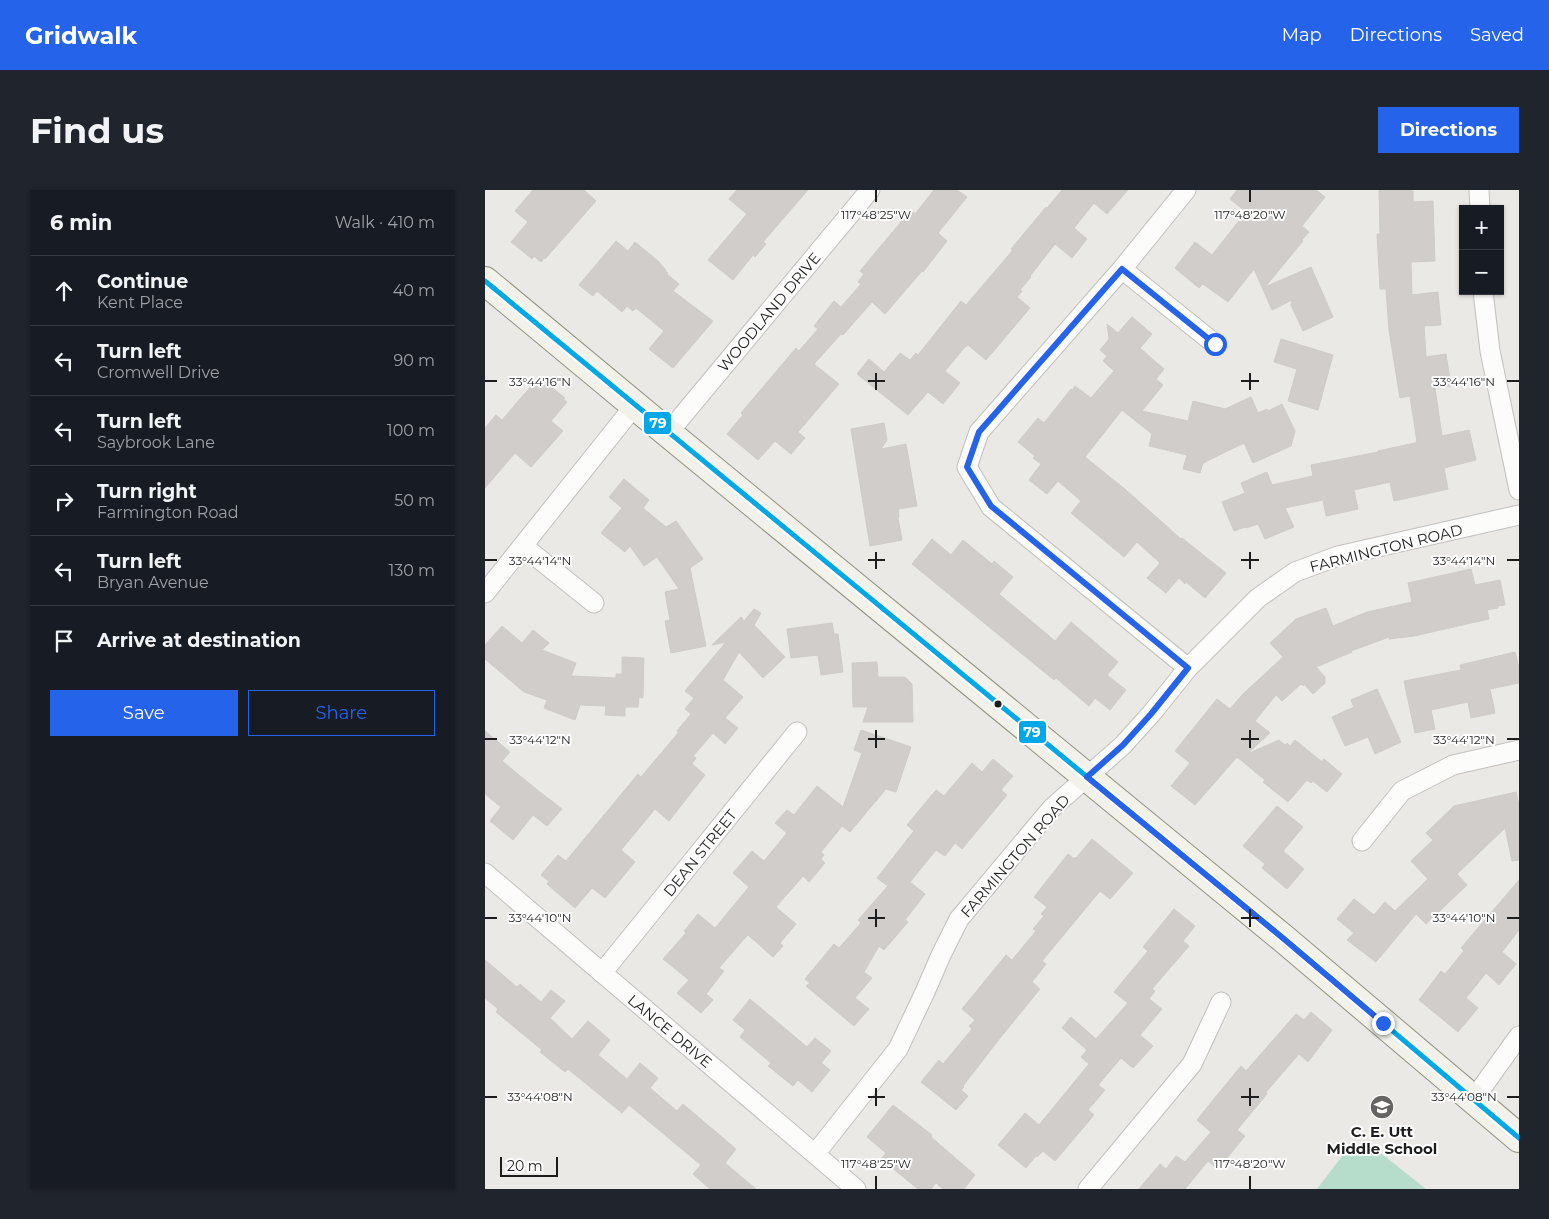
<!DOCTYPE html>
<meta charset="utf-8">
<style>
body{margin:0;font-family:Montserrat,sans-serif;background:#20242c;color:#f1f3f6}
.controls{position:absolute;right:15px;top:15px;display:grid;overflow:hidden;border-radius:0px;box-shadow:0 1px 4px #0004}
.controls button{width:45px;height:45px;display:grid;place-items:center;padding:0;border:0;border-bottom:1px solid #363941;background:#171b24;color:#f1f3f6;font:25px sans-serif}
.scale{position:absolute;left:15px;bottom:12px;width:58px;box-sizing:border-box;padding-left:5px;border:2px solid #1d1d1d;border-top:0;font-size:14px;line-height:18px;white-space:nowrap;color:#1d1d1d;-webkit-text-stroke:4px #fff;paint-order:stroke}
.stop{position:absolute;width:15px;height:15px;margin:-11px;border:4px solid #2563eb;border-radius:50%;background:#fff}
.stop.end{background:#2563eb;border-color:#fff;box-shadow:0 1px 5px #0008}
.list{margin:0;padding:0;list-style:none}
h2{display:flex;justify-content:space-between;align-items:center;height:65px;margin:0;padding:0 20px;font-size:21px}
h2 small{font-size:16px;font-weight:400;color:#9ea1a6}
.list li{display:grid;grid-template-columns:32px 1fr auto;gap:15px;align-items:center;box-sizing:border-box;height:70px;padding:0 20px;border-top:1px solid #363941}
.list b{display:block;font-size:19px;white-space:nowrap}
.list p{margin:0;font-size:16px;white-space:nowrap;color:#9ea1a6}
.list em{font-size:16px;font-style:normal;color:#9ea1a6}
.actions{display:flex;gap:10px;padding:15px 20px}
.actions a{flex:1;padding:11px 0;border:1px solid #2563eb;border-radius:0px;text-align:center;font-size:18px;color:#2563eb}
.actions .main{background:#2563eb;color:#fff}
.icon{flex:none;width:28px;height:28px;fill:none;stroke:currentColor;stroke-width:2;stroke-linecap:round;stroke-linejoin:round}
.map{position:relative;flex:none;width:1034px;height:999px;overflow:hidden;border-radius:0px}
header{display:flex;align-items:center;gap:30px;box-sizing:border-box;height:70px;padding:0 25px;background:#2563eb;color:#fff}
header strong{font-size:24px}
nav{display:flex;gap:28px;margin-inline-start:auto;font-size:18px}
.intro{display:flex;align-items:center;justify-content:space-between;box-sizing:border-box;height:120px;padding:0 30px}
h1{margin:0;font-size:35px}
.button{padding:12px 22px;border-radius:0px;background:#2563eb;color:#fff;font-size:18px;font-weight:700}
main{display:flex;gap:30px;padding:0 30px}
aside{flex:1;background:#171b24;border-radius:0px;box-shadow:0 1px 4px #0004}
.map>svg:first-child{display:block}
.pitch{fill:#b6ddcb}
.building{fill:#d0cdcb;stroke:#cecbc8}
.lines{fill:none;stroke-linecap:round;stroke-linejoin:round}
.minor-casing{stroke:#c1c0be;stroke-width:21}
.secondary-casing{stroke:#929280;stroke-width:30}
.minor{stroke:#fcfcfb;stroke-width:19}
.secondary{stroke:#f2f2eb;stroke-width:28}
.bus-1-casing{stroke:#fff;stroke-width:9}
.bus-1{stroke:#01a8e7;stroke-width:5}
.route{stroke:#2563eb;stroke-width:6}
.ticks{fill:none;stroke:#1d1d1d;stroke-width:2}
.bus-dot{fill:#1d1d1d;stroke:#fff;stroke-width:2}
.labels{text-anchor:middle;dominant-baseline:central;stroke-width:4;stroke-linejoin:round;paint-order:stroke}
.street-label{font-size:15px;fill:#1d1d1d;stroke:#fff}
.poi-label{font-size:15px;font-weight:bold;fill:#1d1d1d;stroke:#fff}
.ticks-label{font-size:12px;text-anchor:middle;fill:#1d1d1d;stroke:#fff;stroke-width:4;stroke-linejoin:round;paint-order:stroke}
.line-badge{stroke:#fff;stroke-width:2}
.badge-label{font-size:14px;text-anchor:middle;font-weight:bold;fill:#fff}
</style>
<header>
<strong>Gridwalk</strong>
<nav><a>Map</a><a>Directions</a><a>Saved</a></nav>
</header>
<div class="intro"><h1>Find us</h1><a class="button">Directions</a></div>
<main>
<aside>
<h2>6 min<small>Walk · 410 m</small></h2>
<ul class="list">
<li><svg class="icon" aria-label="ahead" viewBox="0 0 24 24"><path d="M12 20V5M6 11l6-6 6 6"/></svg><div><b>Continue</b><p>Kent Place</p></div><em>40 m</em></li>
<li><svg class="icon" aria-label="left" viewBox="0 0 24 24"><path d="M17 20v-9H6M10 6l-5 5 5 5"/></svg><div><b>Turn left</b><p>Cromwell Drive</p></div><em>90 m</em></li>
<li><svg class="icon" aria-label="left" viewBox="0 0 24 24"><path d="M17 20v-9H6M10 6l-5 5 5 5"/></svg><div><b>Turn left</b><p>Saybrook Lane</p></div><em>100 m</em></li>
<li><svg class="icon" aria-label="right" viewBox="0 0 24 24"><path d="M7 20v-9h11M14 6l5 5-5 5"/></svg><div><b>Turn right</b><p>Farmington Road</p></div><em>50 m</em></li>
<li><svg class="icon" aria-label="left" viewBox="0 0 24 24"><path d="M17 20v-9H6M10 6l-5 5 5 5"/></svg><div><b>Turn left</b><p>Bryan Avenue</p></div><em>130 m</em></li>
<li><svg class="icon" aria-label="arrive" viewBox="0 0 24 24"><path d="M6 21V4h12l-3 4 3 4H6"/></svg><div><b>Arrive at destination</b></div></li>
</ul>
<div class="actions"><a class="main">Save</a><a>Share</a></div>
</aside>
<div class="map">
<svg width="1034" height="999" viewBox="0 0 1034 999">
<rect width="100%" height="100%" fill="#ebe9e6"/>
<path class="pitch" d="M883,953L941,999H832L864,957Z"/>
<path class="building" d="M48,0H99L111,11L60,69L59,68L56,72L49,66L47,69L26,52L43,32L30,21Z
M252,0H323L278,52L281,54L270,67L268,65L248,90L223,70L262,24L244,9Z
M449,0H472L482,7L453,43L462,51L438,82L437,81L400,124L387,112L358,145L356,144L329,174L354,194L313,242L320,248L306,264L290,251L273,270L242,244L258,225L256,223L311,158L314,161L333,139L329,136L349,111L356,117L376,94L373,92L379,84L375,81L426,20L430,24Z
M577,0H643L622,24L609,13L589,38L602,49L587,68L570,54L545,86L546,87L535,100L537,101L532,107L545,118L501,170L483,155L479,158L460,181L475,193L458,214L443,202L423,225L372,184L384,169L399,182L415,163L425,170L431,163L433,165L476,111L481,115L528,60L526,59L561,17L562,18Z
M752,0H831L840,7L817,36L824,42L817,50L818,51L780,97L826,77L848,127L818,141L806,115L807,110L787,120L769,79L743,112L718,94L714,98L690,78L710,52L727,65L757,27L755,25L759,20L745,9Z
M894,0H926V1H928V12L948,11L950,71L926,72L927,105L953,102L956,135L939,136L941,167L961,164L966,196L950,198L957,246L984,240L991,270L959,278L963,299L909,311L905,292L869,300L873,319L841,326L838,310L800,318L809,337L780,349L773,334L761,338L760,337L749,341L737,312L760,303L756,293L782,282L787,295L828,286L826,275L893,262V261L930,253L932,252L925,206L915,208L904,140L901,99H895L892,44H895Z
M131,51L143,61L150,52L173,71L181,80L180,81L183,83L182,84L194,94L188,101L228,131L188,178L164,159L179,141L151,118L148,121L142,116L137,122L112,101L108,106L94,95Z
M647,127L667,144L655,158L679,179L671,189L678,195L657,221L703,231L708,211L740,219L766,207L773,223L782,219L783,221L797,214L810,241L806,256L768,273L759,253L718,273L715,283L698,279L702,265L664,256L667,244L637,220L600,267L641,300L696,349L697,348L741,383L720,408L701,392L700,394L694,388L681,403L662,388L675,373L652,352L639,367L586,323L596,311L573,291L562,304L544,290L556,274L548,268L550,266L533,252L553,228L559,233L586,199L588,200L590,196L606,208L629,181L618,171L622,166L615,160L624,149L622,134L633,143Z
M796,149L848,165L833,220L803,211L812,179L789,172Z
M54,187L80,208L78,209L82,212L66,231L78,241L46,277L30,263L0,298V238L11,225L17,230Z
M399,233L402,250L396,259L421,254L432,316L413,319L414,327L413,328L417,350L385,356L366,239Z
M139,289L164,310L158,318L181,337L191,331L218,369L205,378L221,456L186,463L180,431L185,430L180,402L194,399L172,367L159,376L145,356L140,362L116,343L137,318L124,307Z
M447,349L466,365L478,350L507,374L509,371L528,387L514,404L570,451L586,432L633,472L622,485L641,500L625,520L610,508L604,516L571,488L569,490L427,374Z
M986,379L990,395L1015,390L1020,415L1013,416V418L1002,420L1004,429L929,446L904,449V447L866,461L867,462L831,477L840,487V493L828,504L819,494L818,496L816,494L797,511L791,505L770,531L785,543L762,564L794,550L800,555L802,553L805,556L810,550L837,572L839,569L857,584L842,602L828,591L826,593L822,590L803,612L778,592L780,590L752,567L710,615L686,596L705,573L690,561L732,509L745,519L758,504L798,467L785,453L811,429L841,418L848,436L882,422L927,412L923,393Z
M269,419L276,423L269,435L300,467L278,488L254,462L238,490L258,507L240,528L253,538L240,554L228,543L208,566L211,568L207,574L220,585L184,631L170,619L136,660L150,672L120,708L107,698L90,718L62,694L64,691L56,685L73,665L81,671L153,584L156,587L194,542L192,541L206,524L200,519L209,508L200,501L241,452L227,455L256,427L259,431Z
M347,433L349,444H353L358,482L336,485L333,465L306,468L302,439Z
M17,436L37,453L48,440L64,453L57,460L91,473L86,486L131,488V484H137V467L159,468L158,508L154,507L153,517H140V526L120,525L121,516L95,515L90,530L59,518L62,510L39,502L0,469V455Z
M1030,462L1034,478V493L1005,499L1010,523L986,528L983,512L946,520L950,539L930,543L919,491L976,480L975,475Z
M392,472L393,487H420L427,494L428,532H378L383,517H368L367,473Z
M892,499L916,552L890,564L883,547L860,556L847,527L869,517L866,510Z
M376,540L426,557L411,602L401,599L365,642L357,636L336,662L339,665L336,669L340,673L324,692L318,686L291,717L311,734L295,753L298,756L288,767L263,745L259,749L234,778L239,781L221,804L228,810L216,823L192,803L204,790L178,769L201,743L199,741L213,724L230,738L264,697L248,683L267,661L279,671L302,643L290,633L302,620L309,625L332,596L358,617L377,563L369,560Z
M0,541L25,562L17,571L51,599L77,619L62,636L48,625L28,650L5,631L16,617L0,604Z
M508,569L528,586L516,600L522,605L477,659L470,653L460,666L451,660L425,692L440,704L420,730L423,732L399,760L394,756L379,782L387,788L370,808L384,819L369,836L321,796L325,793L320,789L349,754L354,758L376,733L373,730L403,696L392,688L429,641L422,635L451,600L459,606L487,573L497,582Z
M1031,602L1034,615V670L1027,671L1020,638L972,684L982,695L941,734L931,724L891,772L862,750L869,743L852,729L869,709L889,725L900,712L910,721L943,689L926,671L948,650L941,643L969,616Z
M792,616L818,637L798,661L819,679L802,699L777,678L780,674L758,656Z
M607,649L648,683L625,709L615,701L557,771L561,774L547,792L555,799L515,848L478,896L479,897L476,900L483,906L471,920L436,892L454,870L458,874L487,839L484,836L490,830L477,819L521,765L527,770L551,741L548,739L559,726L556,724L562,717L549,707L583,664L589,669L590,667L591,668Z
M1034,690V740L1017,762L1031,774L1014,795L1001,783L981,808L993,818L973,842L934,810L956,781L960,784L979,761L976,758Z
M689,719L710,736L698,751L704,756L667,799L670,801L664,809L677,819L655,845L668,856L648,878L636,868L613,895L620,900L603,920L609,925L570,971L558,961L552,967L551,966L541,978L513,955L540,923L554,935L604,874L596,867L602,860L577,838L586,827L611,849L643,813L629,802L663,761L658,757Z
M0,770L32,797L35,794L56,812L66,800L80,811L65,828L87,849L103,831L125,850L113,865L142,889L155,873L173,888L165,898L192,921L198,914L251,959L240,973L271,999H225L208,984L216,975L144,915L137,923L83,879L80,882L55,862L57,860L11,822L13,819L0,808Z
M265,809L322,857L330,848L346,861L336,873L345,880L327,902L313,890L308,896L283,876L286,873L255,847L260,840L248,830Z
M826,822L847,840L823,872L814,864L781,902L782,904L752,940L760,946L733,979L723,971L700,999H654L675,974L681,979L691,966L700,972L726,942L712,930L733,904L756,876L761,881L811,824L819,830Z
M408,915L447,945L446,947L490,985L479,999H458L451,993L446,999H433L396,969L401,963L382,947Z"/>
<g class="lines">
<g class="minor-casing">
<path id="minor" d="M701,0L637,79L494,242L482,277L506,317L703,478
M994,0L995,19
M637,79L730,154
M998,101L1005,161L1034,300
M183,243L385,0
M38,356L109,413
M0,403L150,215
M877,651L917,601L968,575L1034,560
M0,683L371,999
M117,783L312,542
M988,910L1034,846
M330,964L413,859L440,802L456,765L474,729L567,618L638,555L666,524L703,478L773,408L810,382L853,366L1034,325
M603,999L707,874L736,812"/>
</g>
<g class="secondary-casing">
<path id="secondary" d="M0,91L183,243L799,749L1034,948"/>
</g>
<use href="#minor" class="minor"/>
<use href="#secondary" class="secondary"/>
<g class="bus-1-casing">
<path id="bus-1" d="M0,91L799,749L1034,948"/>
</g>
<use href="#bus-1" class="bus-1"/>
</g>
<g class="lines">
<path class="route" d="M730,154L637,79L494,242L482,277L506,316L703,478L666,524L638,555L602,587L799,749L898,833"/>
</g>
<path class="ticks" d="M391,0V12M765,0V12M391,183V200M765,183V200M0,191H12M383,191H400M756,191H774M1022,191H1034M391,362V379M765,362V379M0,370H12M383,370H400M756,370H774M1022,370H1034M391,540V558M765,540V558M0,549H12M383,549H400M756,549H774M1022,549H1034M391,719V737M765,719V737M0,728H12M383,728H400M756,728H774M1022,728H1034M391,898V916M765,898V916M0,907H12M383,907H400M756,907H774M1022,907H1034M391,986V999M765,986V999"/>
<defs>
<g id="school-disc" transform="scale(1.25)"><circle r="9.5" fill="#656463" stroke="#fff"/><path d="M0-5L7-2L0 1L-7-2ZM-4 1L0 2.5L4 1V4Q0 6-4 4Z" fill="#fff"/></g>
</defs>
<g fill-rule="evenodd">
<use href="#school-disc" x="897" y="917"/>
</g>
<circle class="bus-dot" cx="513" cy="514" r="4.5"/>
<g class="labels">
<g class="street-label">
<text transform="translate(284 122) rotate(-50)">WOODLAND DRIVE</text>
<text transform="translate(901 358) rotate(-14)">FARMINGTON ROAD</text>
<text transform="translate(215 663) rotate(-51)">DEAN STREET</text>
<text transform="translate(530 666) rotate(-49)">FARMINGTON ROAD</text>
<text transform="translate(185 841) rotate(40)">LANCE DRIVE</text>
</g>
<g class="poi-label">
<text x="897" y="941">C. E. Utt<tspan x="897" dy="17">Middle School</tspan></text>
</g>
</g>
<g class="ticks-label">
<text x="391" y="29">117°48'25"W</text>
<text x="765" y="29">117°48'20"W</text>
<text x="55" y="196">33°44'16"N</text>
<text x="979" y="196">33°44'16"N</text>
<text x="55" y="375">33°44'14"N</text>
<text x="979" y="375">33°44'14"N</text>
<text x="55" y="554">33°44'12"N</text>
<text x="979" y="554">33°44'12"N</text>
<text x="55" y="732">33°44'10"N</text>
<text x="979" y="732">33°44'10"N</text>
<text x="55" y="911">33°44'08"N</text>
<text x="979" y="911">33°44'08"N</text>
<text x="391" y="978">117°48'25"W</text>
<text x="765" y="978">117°48'20"W</text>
</g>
<g class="line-badge">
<rect x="158" y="221" width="29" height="24" rx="5" fill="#01a8e7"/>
<rect x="533" y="530" width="29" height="24" rx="5" fill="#01a8e7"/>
</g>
<g class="badge-label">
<text x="173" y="238">79</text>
<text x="547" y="547">79</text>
</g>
</svg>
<div class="controls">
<button>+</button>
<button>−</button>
</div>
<div class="scale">20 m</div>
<div class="stop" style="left:730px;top:154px"></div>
<div class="stop end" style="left:898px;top:833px"></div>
</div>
</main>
